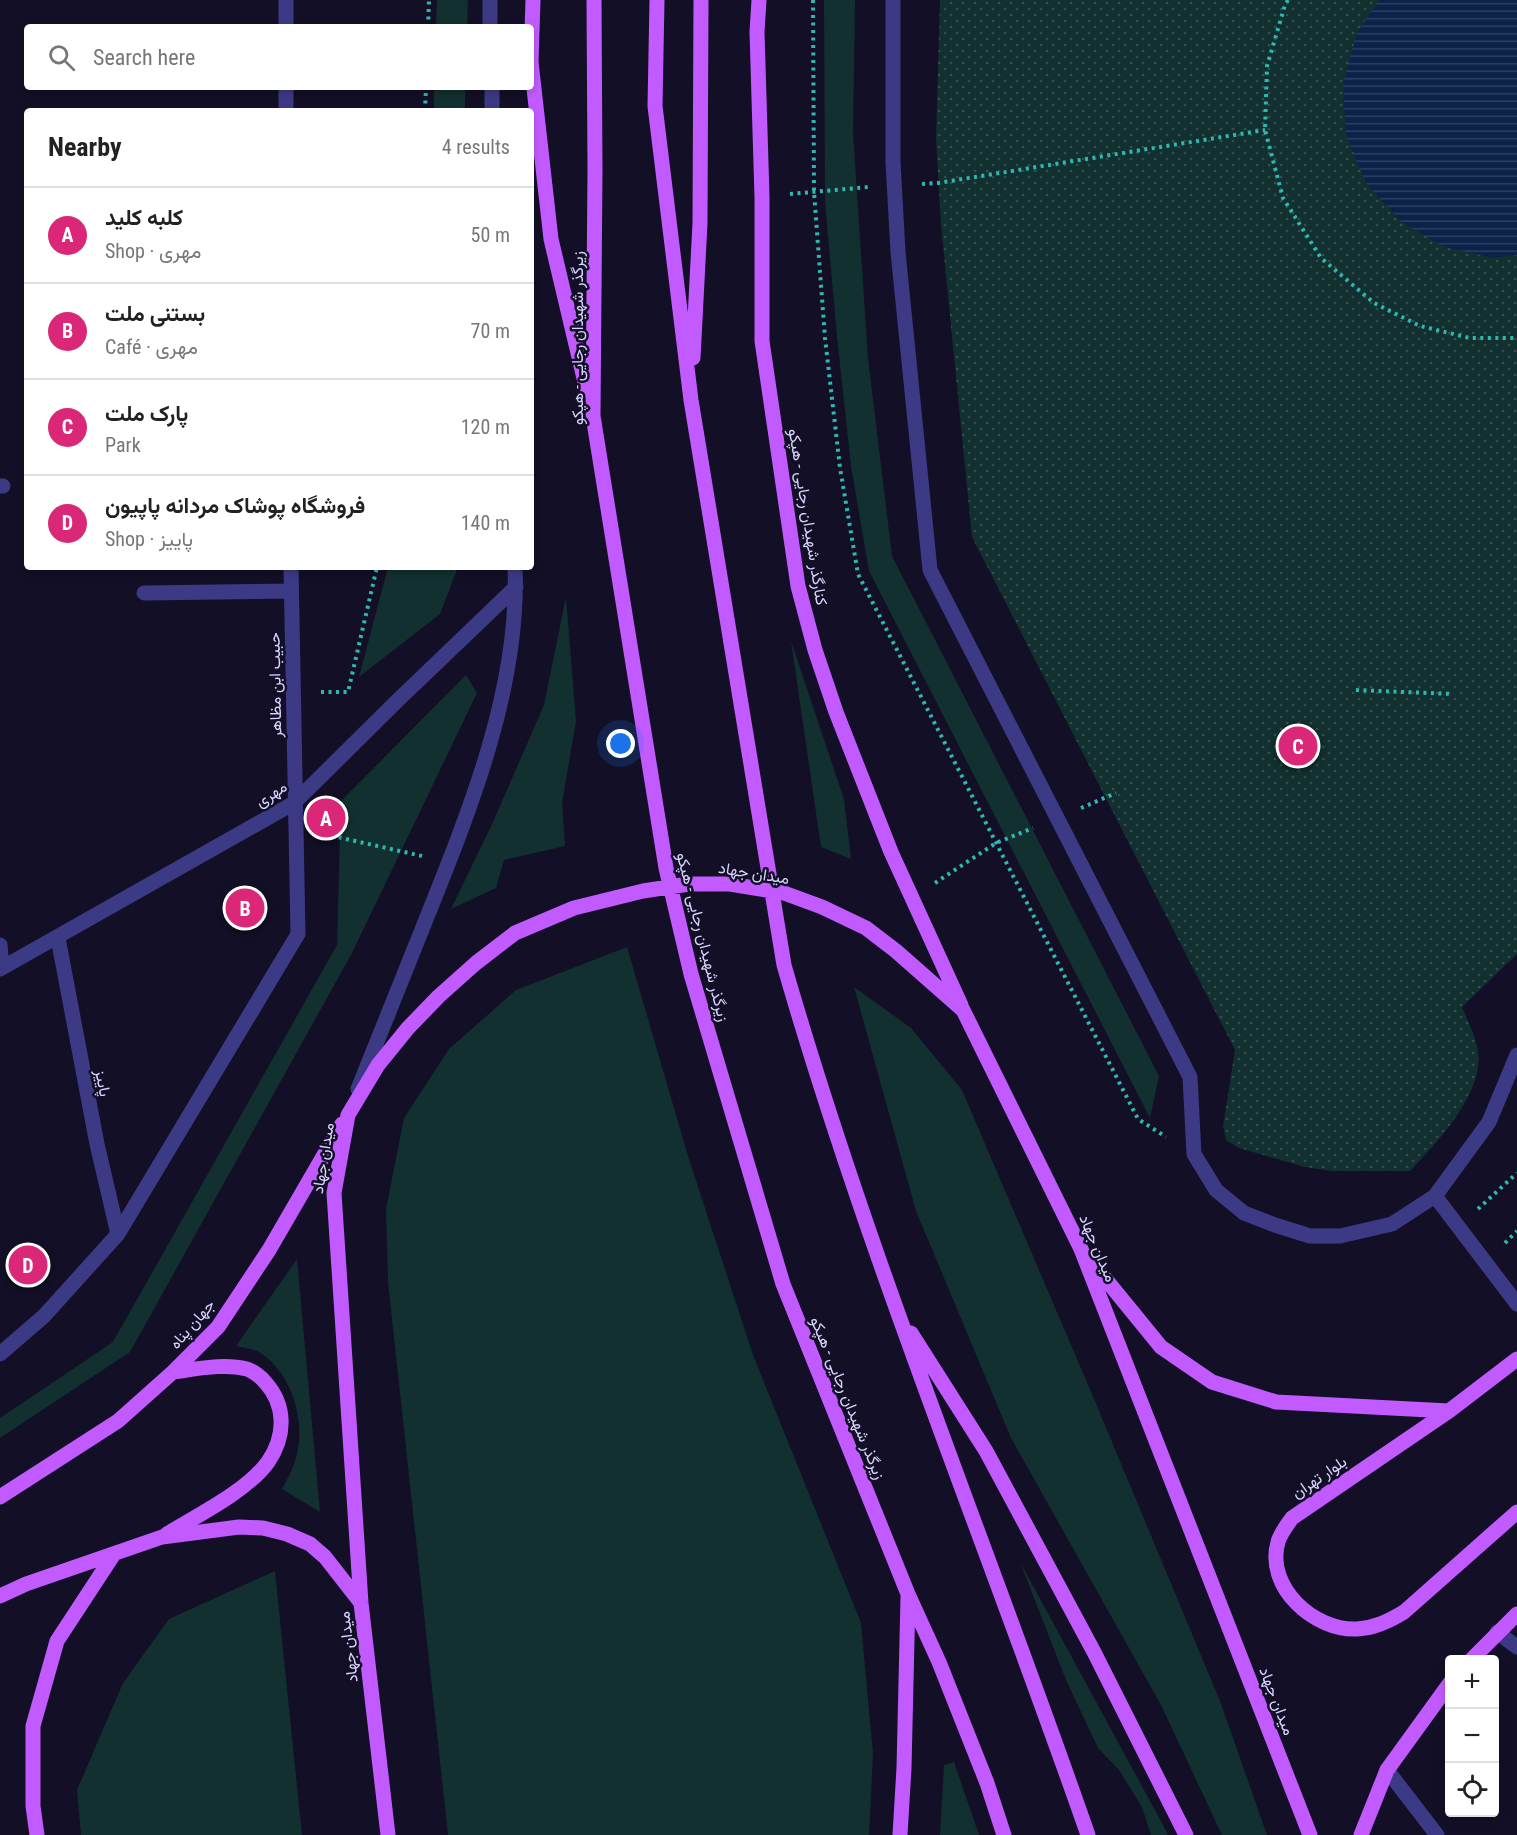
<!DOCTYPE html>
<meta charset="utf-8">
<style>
body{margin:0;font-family:"Roboto Condensed",Vazirmatn,sans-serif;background:#f6f6f6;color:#222}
.controls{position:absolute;right:18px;bottom:18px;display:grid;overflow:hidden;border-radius:6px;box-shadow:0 3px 9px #0003}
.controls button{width:54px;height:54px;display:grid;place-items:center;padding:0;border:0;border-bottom:2px solid #e0e0e0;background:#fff;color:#222;font:30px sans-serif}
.you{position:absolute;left:621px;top:744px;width:21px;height:21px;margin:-15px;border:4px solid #fff;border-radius:50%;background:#1a73e8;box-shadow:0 0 0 9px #1a73e833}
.badge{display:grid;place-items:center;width:39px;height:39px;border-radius:50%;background:#db2777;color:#fff;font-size:20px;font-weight:700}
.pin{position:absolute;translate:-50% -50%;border:3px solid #fff;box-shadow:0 2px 6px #0006}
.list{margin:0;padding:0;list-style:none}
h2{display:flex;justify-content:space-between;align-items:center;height:78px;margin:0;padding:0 24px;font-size:26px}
h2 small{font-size:20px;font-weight:400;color:#767676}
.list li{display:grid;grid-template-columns:39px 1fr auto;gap:18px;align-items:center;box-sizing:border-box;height:96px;padding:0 24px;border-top:2px solid #e0e0e0}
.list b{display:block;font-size:22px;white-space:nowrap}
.list p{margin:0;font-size:20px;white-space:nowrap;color:#767676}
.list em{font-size:20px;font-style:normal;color:#767676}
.icon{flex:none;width:33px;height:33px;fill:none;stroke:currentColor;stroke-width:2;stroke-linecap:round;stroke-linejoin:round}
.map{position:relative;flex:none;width:1517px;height:1835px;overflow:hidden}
.search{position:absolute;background:#fff;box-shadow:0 3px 9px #0003;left:24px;top:24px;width:510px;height:66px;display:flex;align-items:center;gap:15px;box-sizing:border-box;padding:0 21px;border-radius:6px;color:#767676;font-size:22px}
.panel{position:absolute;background:#fff;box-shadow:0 3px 9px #0003;left:24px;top:108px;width:510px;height:462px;border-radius:6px}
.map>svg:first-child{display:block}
.grass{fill:#12302f}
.park{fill:url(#park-dots)}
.water{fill:url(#water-rules)}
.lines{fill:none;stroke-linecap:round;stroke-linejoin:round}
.path{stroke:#2fb8b0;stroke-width:4;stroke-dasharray:3 4.5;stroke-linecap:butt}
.minor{stroke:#3d3a85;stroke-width:15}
.major{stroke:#c25bff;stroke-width:15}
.labels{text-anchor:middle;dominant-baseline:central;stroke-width:5;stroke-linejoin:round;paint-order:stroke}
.street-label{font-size:16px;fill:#d9d4ff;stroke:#130f26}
</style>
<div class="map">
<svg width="1517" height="1835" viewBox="0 0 1517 1835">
<defs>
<pattern id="park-dots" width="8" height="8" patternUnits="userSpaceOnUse" patternTransform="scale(1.5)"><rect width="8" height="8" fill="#12302f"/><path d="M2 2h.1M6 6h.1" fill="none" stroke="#344d4e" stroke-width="1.8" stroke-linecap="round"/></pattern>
<pattern id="water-rules" width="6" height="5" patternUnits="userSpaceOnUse" patternTransform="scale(1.5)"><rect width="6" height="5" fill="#0c2248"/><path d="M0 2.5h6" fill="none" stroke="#2f4163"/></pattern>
</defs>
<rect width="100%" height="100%" fill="#130f26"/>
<path class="grass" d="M437,0H468L467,27H436Z
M824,0H855L853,133L868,358L892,556L1159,1076L1150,1118L869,571L851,466L837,337L825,202Z
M434,87H465V111H434Z
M388,567H458L440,614L359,677Z
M566,597L576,721L562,803L565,846L504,860L496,888L451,909L493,822L544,705Z
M791,641L844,799L851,859L821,847Z
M466,675L477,693L352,953L130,1352L0,1438V1418L113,1342L337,945L341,801Z
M627,947L688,1156L753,1355L861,1623L873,1754L869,1835H448L388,1282L386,1209L404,1118L449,1049L516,990Z
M854,987L911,1028L962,1090L1092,1394L1220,1701L1267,1835H1222L1161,1705L1011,1438L916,1211Z
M297,1259L320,1512L282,1489C286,1481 291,1473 294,1464C308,1428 294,1376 262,1354C256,1349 244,1348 236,1346Z
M1020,1562L1162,1823L1168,1835H1151L1142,1807L1119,1770L1098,1748L1066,1680Z
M275,1571L302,1835H81L77,1790L123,1683L169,1619Z
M954,1762L979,1835H940L944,1765Z"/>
<path class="park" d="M940,0H1517V954L1462,1007C1467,1020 1476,1037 1478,1051C1484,1094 1437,1142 1410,1171H1332L1305,1167L1239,1148L1226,1140L1223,1126L1235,1050L972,537L941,225L936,139Z"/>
<path class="water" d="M1379,0H1517V255L1494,258L1444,247L1400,221L1366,183L1346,135L1343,84L1357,33Z"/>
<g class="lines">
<path class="path" d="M813,0L814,192L825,338L840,468L858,574L1138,1119L1166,1137
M1288,0L1285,5L1267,66L1265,130L1283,198L1321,258L1374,303L1420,326L1470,338H1517
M428,27L429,0
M425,111L426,87
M922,184L938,183L1265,130
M790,194L869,187
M1356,690L1452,694
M321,692H348L377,567
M1081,808L1116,793
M324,834L422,856
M935,883L996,843L1033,828
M1478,1209L1517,1173
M1505,1243L1517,1231"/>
<path class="minor" d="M286,0V27
M490,0V27
M893,0V162L898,252L930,570L1190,1077L1194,1154L1216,1190L1244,1213L1275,1225L1310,1236H1340L1392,1224L1435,1196L1489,1122L1517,1055
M286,87V111
M492,87V111
M0,486H3
M144,593L291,591
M58,938L97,1144L118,1234
M0,945L2,968
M0,969L294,803L397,701L516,587
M358,1089C382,1030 405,971 429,912C472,805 520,684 515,567
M1435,1196L1517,1304
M0,1354L44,1316L118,1234L298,934L291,567
M1497,1632L1517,1647
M1387,1770L1437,1835"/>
<path class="major" d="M533,0L531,62L551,239L587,391
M594,0L595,170L593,416L666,868L691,974L783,1284L908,1594L939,1662L987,1783L1004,1835
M657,0L655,106L691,400L784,965C869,1260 987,1545 1088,1835
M759,0L757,32L762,197V341L798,586L815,650L836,712L891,852L961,1005
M693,358L700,223L701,0
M1090,1260L1161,1347L1212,1382L1276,1402L1449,1411
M911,1333L986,1451L1094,1652L1186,1835
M1517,1359L1449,1411L1292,1518C1287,1525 1280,1534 1278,1542C1265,1587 1314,1631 1357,1629C1375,1628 1389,1621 1404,1612L1517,1512
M0,1497L118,1421L173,1372L218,1327L269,1250L342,1124
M167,1534C198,1515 247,1491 268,1462C286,1436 286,1405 265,1382C261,1377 253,1371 247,1369C223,1363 197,1369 173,1372
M0,1596L26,1584L162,1537L239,1527L263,1528L287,1534L310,1544L325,1557L361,1603
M1471,1660L1517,1614
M37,1835L33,1806V1726L57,1641L114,1554
M388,1835L361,1603L334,1193L348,1115L378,1065L408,1028L439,996L476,963L515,933L574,908L643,891L689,884H730L784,893L822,907L866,928L896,951L963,1010L1081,1249L1310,1835
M900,1835L904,1768L908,1597
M1361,1835L1387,1770L1450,1683"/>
</g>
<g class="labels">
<g class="street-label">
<text transform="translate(577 338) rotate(-90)">زیرگذر شهیدان رجایی - هپکو</text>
<text transform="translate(808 517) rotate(81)">کنارگذر شهیدان رجایی - هپکو</text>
<text transform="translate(275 685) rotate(-91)">حبیب ابن مظاهر</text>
<text transform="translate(271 794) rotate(-33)">مهری</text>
<text transform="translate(754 873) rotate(9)">میدان جهاد</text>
<text transform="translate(703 937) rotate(76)">زیرگذر شهیدان رجایی - هپکو</text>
<text transform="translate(103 1083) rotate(79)">پاییز</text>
<text transform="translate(323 1158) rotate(-81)">میدان جهاد</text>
<text transform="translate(1098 1248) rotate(67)">میدان جهاد</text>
<text transform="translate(192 1324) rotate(-49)">جهان پناه</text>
<text transform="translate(848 1398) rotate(68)">زیرگذر شهیدان رجایی - هپکو</text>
<text transform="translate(1319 1477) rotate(-34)">بلوار تهران</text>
<text transform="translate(348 1647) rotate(-97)">میدان جهاد</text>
<text transform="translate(1277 1701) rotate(69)">میدان جهاد</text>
</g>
</g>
</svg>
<div class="controls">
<button>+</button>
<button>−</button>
<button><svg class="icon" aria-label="locate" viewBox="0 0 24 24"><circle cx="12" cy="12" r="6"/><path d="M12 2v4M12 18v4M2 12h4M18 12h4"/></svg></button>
</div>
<div class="you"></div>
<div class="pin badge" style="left:326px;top:818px">A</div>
<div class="pin badge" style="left:245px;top:908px">B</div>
<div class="pin badge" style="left:1298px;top:746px">C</div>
<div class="pin badge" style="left:28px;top:1265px">D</div>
<div class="search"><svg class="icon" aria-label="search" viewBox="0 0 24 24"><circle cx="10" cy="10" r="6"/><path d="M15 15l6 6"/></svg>Search here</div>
<section class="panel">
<h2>Nearby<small>4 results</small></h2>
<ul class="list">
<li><span class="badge">A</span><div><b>کلبه کلید</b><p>Shop · مهری</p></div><em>50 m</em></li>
<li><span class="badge">B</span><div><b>بستنی ملت</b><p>Café · مهری</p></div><em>70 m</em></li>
<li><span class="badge">C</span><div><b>پارک ملت</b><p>Park</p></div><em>120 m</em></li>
<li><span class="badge">D</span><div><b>فروشگاه پوشاک مردانه پاپیون</b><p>Shop · پاییز</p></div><em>140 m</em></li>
</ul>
</section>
</div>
